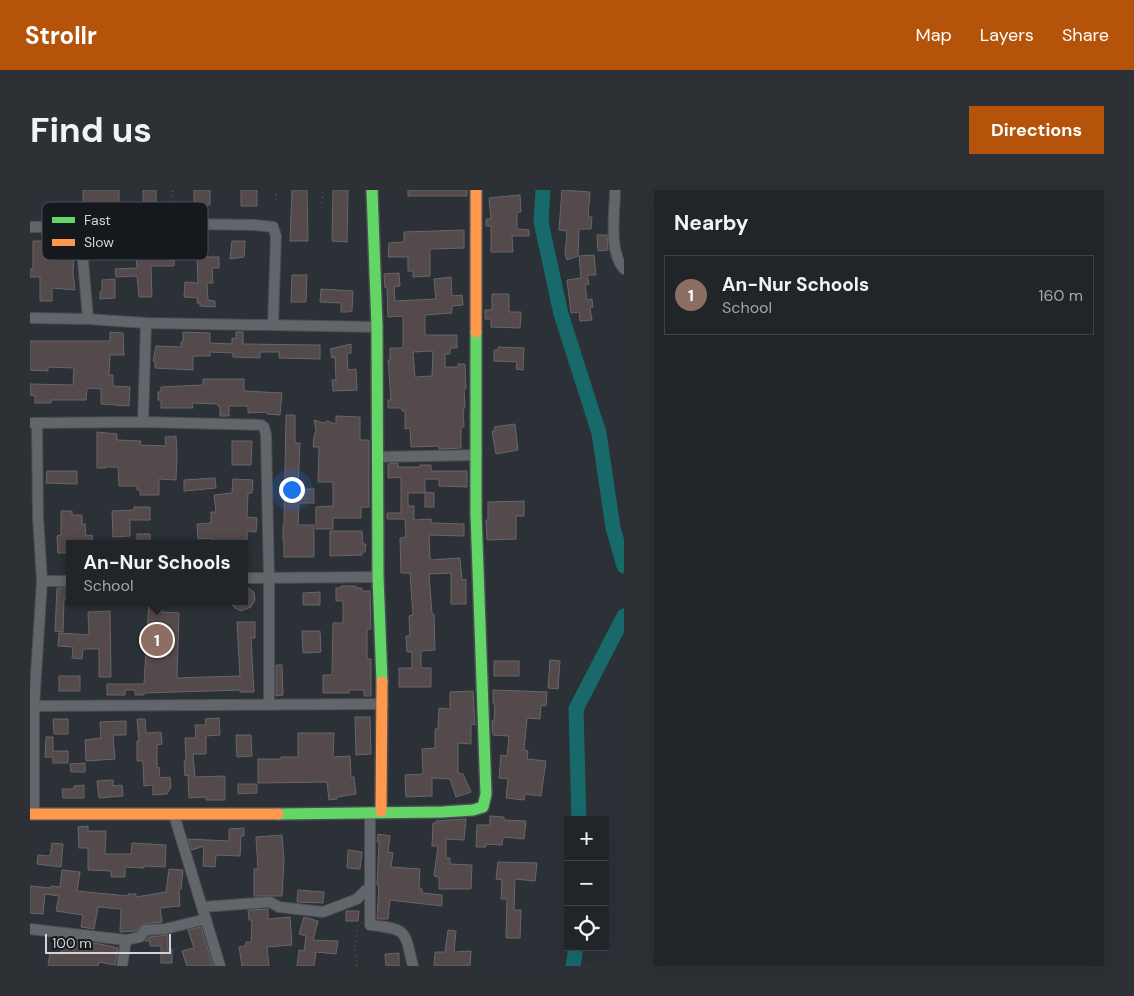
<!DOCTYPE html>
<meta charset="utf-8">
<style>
body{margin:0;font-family:"DM Sans",sans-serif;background:#2d3135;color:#f1f3f6}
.controls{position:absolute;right:15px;bottom:15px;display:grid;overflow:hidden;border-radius:0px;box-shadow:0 5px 20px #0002}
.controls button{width:45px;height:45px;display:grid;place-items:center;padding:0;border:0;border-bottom:1px solid #3e4246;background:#212529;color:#f1f3f6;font:25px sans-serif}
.scale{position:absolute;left:15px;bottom:12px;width:126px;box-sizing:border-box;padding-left:5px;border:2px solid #ced4da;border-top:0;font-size:14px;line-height:18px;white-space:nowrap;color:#ced4da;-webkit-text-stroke:4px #15191d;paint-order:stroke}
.you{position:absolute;left:261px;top:299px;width:18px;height:18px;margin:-12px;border:4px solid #fff;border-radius:50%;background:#1a73e8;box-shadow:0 0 0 8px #1a73e833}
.badge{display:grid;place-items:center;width:32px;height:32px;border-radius:50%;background:#b45309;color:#fff;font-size:16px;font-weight:700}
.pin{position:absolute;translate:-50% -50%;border:2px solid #fff;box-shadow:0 1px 5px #0006}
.popup{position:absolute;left:36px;top:350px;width:182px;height:65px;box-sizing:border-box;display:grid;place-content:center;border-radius:0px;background:#212529;filter:drop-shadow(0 1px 4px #0005);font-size:16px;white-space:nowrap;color:#a2a5a8}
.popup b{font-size:19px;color:#f1f3f6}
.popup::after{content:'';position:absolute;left:50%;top:100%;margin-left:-10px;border:10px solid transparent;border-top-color:#212529}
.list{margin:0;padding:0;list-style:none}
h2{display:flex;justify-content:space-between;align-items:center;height:65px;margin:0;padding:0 20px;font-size:21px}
h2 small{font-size:16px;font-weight:400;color:#a2a5a8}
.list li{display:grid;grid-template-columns:32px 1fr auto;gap:15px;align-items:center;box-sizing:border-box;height:80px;margin:0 10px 10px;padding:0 10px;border:1px solid #3e4246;border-radius:0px}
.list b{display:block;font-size:19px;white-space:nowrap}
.list p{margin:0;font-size:16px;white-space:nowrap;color:#a2a5a8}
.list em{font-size:16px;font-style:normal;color:#a2a5a8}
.icon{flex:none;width:28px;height:28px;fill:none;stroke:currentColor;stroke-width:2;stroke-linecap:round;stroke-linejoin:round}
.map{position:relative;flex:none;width:594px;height:776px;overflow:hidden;border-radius:0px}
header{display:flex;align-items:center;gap:30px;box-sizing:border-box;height:70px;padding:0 25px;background:#b45309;color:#fff}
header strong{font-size:24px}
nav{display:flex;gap:28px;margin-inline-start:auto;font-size:18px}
.intro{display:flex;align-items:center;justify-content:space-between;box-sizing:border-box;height:120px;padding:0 30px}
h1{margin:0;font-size:35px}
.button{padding:12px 22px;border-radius:0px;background:#b45309;color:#fff;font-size:18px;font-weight:700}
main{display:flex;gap:30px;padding:0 30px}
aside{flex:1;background:#212529;border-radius:0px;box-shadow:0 5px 20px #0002}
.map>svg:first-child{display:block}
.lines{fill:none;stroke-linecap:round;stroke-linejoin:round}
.river{stroke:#17696a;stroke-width:15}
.building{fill:#54494b;stroke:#676669;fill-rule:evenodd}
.street-casing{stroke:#4a4e53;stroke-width:12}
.fast-casing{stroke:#4a4e53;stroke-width:14}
.slow-casing{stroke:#4a4e53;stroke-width:14}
.path{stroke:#6a6d71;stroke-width:1;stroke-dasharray:1 4;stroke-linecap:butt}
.street{stroke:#62666a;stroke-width:10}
.fast{stroke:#63d668;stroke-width:11}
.slow{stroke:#ff974d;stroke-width:11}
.key{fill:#15191d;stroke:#4c5156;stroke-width:1}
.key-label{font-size:14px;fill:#ced4da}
</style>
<header>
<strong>Strollr</strong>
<nav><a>Map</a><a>Layers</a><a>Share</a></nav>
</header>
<div class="intro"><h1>Find us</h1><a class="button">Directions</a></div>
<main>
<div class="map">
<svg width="594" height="776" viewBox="0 0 594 776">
<rect width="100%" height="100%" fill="#2c3137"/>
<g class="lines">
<path class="river" d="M513,0L511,32L531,124L569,243L583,338L594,376
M549,630L546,519L594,426
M543,776L546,757"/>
</g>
<path class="building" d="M53,0H89V16L53,17Z
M113,0H126V12H113Z
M164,0H180V15H164Z
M211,0H227V16H211Z
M262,0H277L278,51H260Z
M303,0H318L317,52L302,51Z
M378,0H437V6H378Z
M532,0L560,2L558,27H562L561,39H549L548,66L537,70L535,64L537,41L529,40Z
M490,5L491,22H487V39L499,40V46H482L483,62H461V36H456V29H461L459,8Z
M434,40V58L400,59V86L383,87V81H378V67H358L359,53L374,52V42Z
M123,42H144V76H121L122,107H109L107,86L86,87L85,79L107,78L106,65L123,63Z
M567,45H577L578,60L568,61Z
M3,51H20V60L44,61L43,83L45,100L22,98V111H10V87H0V79H3Z
M202,51H215L214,67L200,69Z
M82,52L83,67H71L70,53Z
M564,65L566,85H557L559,94L555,95L557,110L562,109L563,117L560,118L562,130L550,131L549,122L541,123L537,90L551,88L549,66Z
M167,67H189V78H182L183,93H177L178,110L185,111V117L170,116V113H167L168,108L154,107L155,92L168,93Z
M369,83L370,96L364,97L365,111L406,109L404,89L421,87L422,106L432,105L433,115L422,116V123L395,125V145H427V158H420V164H415V177H428V174H435L436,199H434L435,218H433L434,237H431V258L409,259V256L381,257L380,238L375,239V221H372V218H358V210H361L358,170H360V158H373V126L358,127L357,97L355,98L354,84ZM403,161L402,186L385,187L383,162Z
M262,85H277L276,112H261Z
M85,89V108L70,109V102L72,101V90Z
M291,99L323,101L322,121H319V122H311V113L290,112Z
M462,104H479V122H491L490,138L461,137V129H455V120H462Z
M80,142L93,143L94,165H80L79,185H83V196L100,197L99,216L71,214V199L57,198L56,210H21V213H5V206L0,205V194L43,195L44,178L18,177V181L0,180V151H80Z
M153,142L180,143V153L202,154V148L206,149V142H213V154L290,155V169L249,168V162H230V168L203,167V163L180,162V166H163V180L125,178V171H123L126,156L151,157V152H153Z
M321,154V163H317L318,180L326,179L327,200L303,201L302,190H306L305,167L302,168L300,159Z
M468,157L494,158L493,180L486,179L487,172L464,171V160H468Z
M173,189H214V201L252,203L250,225L237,224V222L218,223V216H199V226H190V216H188V214L162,213L163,218H131V210H128V202H131V197L173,195Z
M256,225H265V253H270L268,299H284V313H269L268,335H284V367H254V351H253V335H254Z
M306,226L330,227V250H339V317H331V328H303V339H286V317L303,316V292H288L289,257H283L284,246L286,240L284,230L293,233L297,231L306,234Z
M485,234L488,260L466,264L462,241H465L464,237Z
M67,242L87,244V250L111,251L110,255L136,256L135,247L146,246L147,264L146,290L129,289V305H110V300H107V296H89L88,277H75V278H67Z
M202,251H222L221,275H202Z
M368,273V277H390V275H401V281H437V297L409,296V289H395V302L404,303V317H395V303H378V316H384V330L401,329V333L434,334V346L399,345L400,368L401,370L430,368L432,390L436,389V414H421V383L399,384L402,424H404L405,460L391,461V478H401V497H369V478H382V462H377L376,446H380L379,426L383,425L380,383H371L370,348L376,347L375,329H357V323H371V287L358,288V274Z
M17,281H47V294L16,293Z
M185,288L186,298L154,301V290Z
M203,289L223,290L222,303H218L217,327L227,328L226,342L217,341V353L182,354V348L168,349L167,334L181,333V322H186L184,305L202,303Z
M494,311V326H486V349L457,350L456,330H458V312Z
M104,317H120V330H100V346L83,347L82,321L104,320Z
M31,321H42V325H52V334H55L56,346L62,345L63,354H40V363H28L27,346L31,345Z
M300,341H332L333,354H336L335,362H332V365L300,366Z
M107,344H120V354H107Z
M214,395L224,402L225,410L221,417L211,421L205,418L198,411H214Z
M311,396H326V398H332V401H340L341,439H337V469H341V506H334V500H319V503H293V485H302L303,433H313V411H306V398H311Z
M27,398H40V409H34L33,442L25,441Z
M290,402V415H273V403Z
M119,411H132V422L149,423L147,488L210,486L207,432H225V448H221L224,502H210V500L114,503V505H105V500H95V505H77V494H114Z
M80,421L81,487H69V459H53L52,469L42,468L43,457L28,456L29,443L59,445L58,422Z
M272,441H290L291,462L273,463Z
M520,470L530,471L528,499L518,498Z
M464,471H489V486H464Z
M246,475H252L253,505L246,506Z
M29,486H50V501H29Z
M463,500L517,502L516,516L511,515L510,529L497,528L494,560L498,561L497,569L516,571L511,606L495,604L494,610L476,608L478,589L469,588L471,565L477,566L479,546L463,545L462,531H464L465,514H463Z
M443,501L445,535L441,534V554L428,553V583L433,584L441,602L426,607L420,589L402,588V606L376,607L375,585L393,584L392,559L405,558V539H408L409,518L420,519V502Z
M325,527H340L341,564L326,565Z
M189,528L190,545L176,546V564H163L165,587L195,586V610H176V607L159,608L158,585L155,586L154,571H156L155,548H166L165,535H176L175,529Z
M23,529H38V544H24Z
M107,529H115L116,543L131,542L132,554L127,555V578L129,577L130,588L140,587L141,597L137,604L123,605V595L114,596L113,571H107V551H109Z
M96,531V545H83L85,569L56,571L55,550L71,548L70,532Z
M268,543H304L303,567L320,566L321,587H324L326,604L307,607V609L299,610L297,592L228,593V569H251V567H268Z
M206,545H221L222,566L207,567Z
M16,547H23V561H38V573H23V567H15Z
M55,573V582H41L40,574Z
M83,590V596L92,595L93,606L69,608L67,591Z
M208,594H227V603L208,604Z
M54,595V608H33L32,599H44V596Z
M460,626L474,627V630L496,631L494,649L473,647L472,655L456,654V657H446L447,635H460Z
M436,629L434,650L416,649V668H420V674L442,675L441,699H409V687L404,686L408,656H402L403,633H406V631Z
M58,636V641H76L75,664H101L102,653L136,655L135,677L114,676V678L95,677V687H81V681L58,680V658H49L48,637Z
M214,638V646H211L210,666L186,665L185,677L173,676L174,656L162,660L158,649L199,651V639Z
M348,644L360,646L358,662L363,663L361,677L390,679L389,699H392V703L412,705V716L360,710L358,729H347L349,695H347L349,652H347Z
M252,645L254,671L252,706H224V679H228L226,647Z
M22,653L33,654L31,677L7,674L8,665L20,666Z
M318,660L332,662L330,679L317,678Z
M468,672L507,673L505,691L485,689L484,720H491L490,748H476L477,709H471L472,690L466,689Z
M139,679L153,680L151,699H149L150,716L130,718L132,732L112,734L106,741L90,742L91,719L68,717L64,739L51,737L53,725L26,721L29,706L15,704L13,724L0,723V696L21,698V696L30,697L32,680L50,682L47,701L98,706V704H106V707L136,702Z
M268,700L294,702L293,713L267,712Z
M238,719V729L260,727L262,755L237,757L239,776H212L209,757L215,756L216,752H221L222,730H219L218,720Z
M316,721H329L328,731H316Z
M274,727L288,731L283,750L308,751L306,764L286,762L284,776H267L269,760L274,761L276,746L269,744Z
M171,737L183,776H157L152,761L164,758L158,740Z
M418,740L426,741L424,762L441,761L440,776H404L405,762H415Z
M138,745V759H142V773H131V756H120V751H115L119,747Z
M32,750L70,754L88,758L85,775L69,772L68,776H18L20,763L31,764Z
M369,763V776H356L355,764Z"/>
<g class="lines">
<g class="street-casing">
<path id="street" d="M585,0C585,23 578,61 594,79
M50,35L58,129
M0,37L160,34L225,35L243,37L246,46L243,135
M0,128L58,129L116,133L347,137
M113,232L116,133
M0,233L113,232L231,235L234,237L236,245L239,388V515
M347,267L447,265
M214,388L348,387
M12,391H39
M4,516L353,514
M340,622V735C379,739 374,741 383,776
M4,624V516L12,391L8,327L7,234
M144,625L190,776
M172,717L240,712L249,717L293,722L327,709L336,700L340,699
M0,739L96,750L110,747L115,740L135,739L176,729
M92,776L96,750"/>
</g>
<g class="fast-casing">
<path id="fast" d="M342,0L347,137L348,387L352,492
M248,624L412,622L443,620L453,617L456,604L446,323V142"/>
</g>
<g class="slow-casing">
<path id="slow" d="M446,0V142
M351,621L352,492
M0,624H248"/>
</g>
<path class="path" d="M246,10V0
M292,13L293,0
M143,17V0
M327,776L324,756L329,734L332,733"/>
<use href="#street" class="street"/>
<use href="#fast" class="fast"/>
<use href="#slow" class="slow"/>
</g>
<rect x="12" y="12" width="166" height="58" rx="8" class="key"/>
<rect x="22" y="27" width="23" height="6" fill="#63d668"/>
<rect x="22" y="49" width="23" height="7" fill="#ff974d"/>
<g class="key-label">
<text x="54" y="35">Fast</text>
<text x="54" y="57">Slow</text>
</g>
</svg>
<div class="controls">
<button>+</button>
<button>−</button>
<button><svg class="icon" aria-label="locate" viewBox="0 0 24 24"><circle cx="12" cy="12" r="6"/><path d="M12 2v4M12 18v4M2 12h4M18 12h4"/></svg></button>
</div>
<div class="scale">100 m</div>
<div class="you"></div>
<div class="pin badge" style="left:127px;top:450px;background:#8d6e63">1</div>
<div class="popup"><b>An-Nur Schools</b>School</div>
</div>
<aside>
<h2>Nearby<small></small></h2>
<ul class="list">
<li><span class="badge" style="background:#8d6e63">1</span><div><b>An-Nur Schools</b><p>School</p></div><em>160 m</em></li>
</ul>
</aside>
</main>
